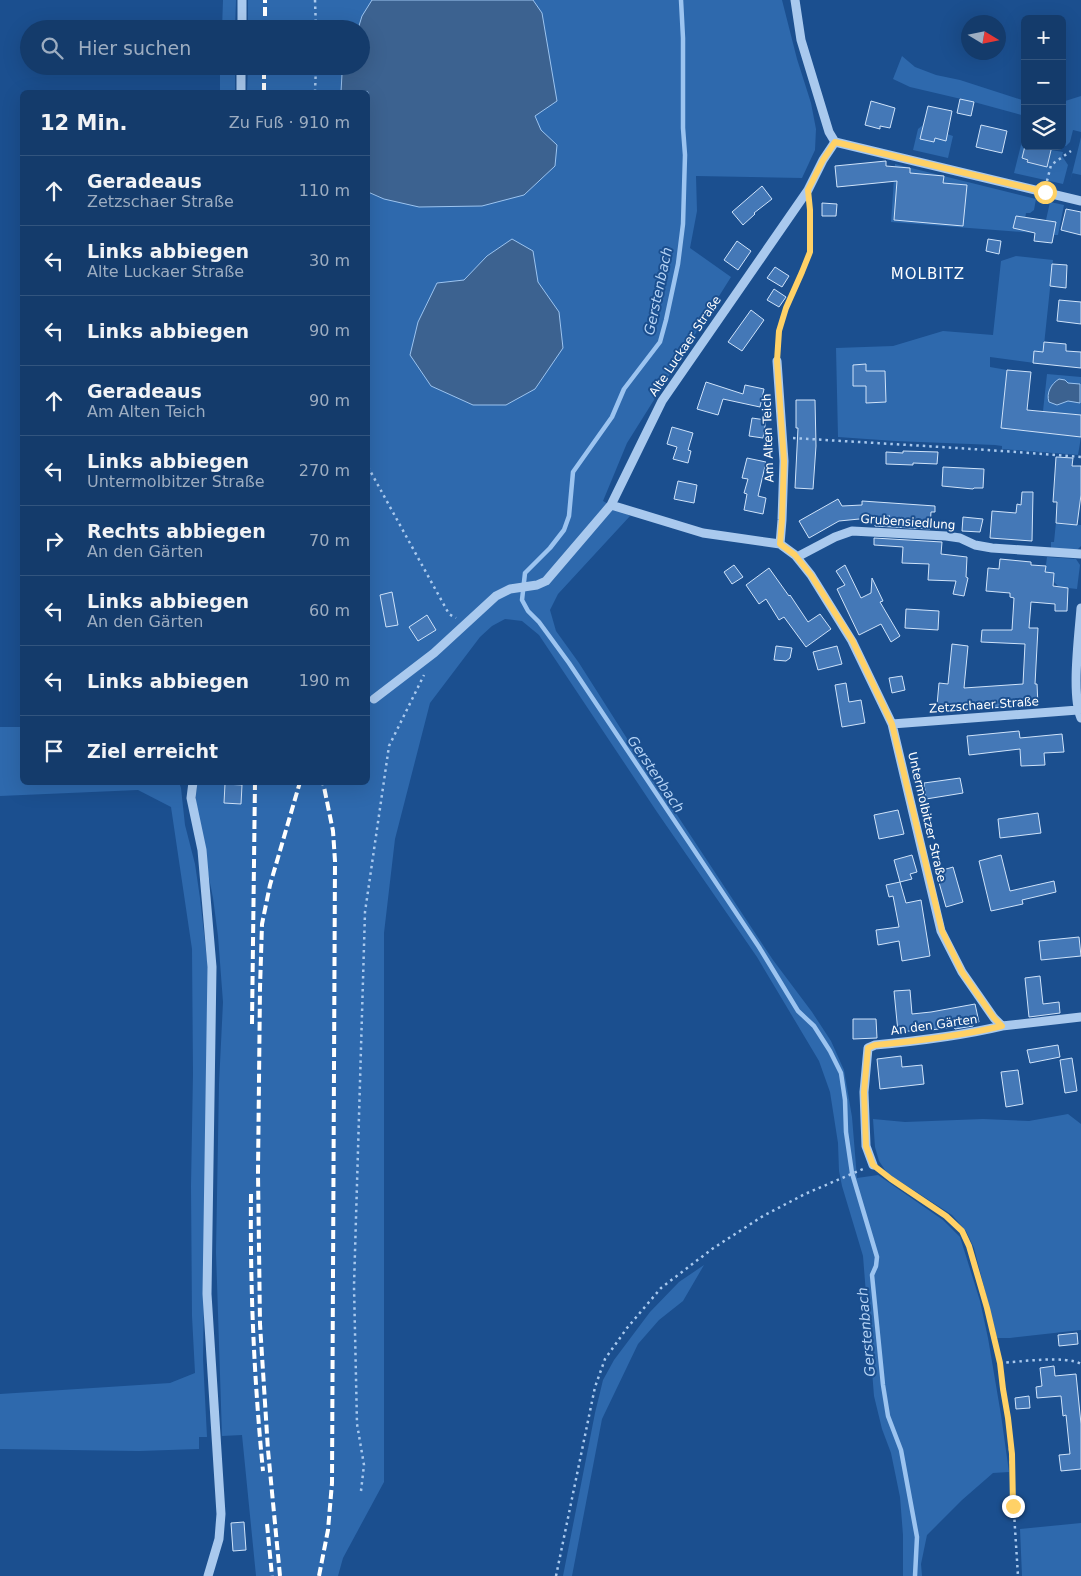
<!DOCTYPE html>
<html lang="de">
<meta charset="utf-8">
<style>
body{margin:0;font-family:"DejaVu Sans",sans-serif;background:#214673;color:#f1f3f6}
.controls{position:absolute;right:15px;top:15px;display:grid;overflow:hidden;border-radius:8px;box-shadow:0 5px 20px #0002}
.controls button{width:45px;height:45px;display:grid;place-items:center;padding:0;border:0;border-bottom:1px solid #33557e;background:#143b6b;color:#f1f3f6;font:25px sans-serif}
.compass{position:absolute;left:961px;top:15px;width:45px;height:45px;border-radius:50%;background:#143b6b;box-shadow:0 5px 20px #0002;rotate:100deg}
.stop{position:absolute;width:15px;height:15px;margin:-11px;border:4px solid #ffd166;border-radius:50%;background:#fff}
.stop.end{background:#ffd166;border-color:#fff;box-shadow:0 1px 5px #0008}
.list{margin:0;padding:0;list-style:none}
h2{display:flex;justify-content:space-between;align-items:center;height:65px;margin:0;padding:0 20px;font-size:21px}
h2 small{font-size:16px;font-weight:400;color:#9dadc1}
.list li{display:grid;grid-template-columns:32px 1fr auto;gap:15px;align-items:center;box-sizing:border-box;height:70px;padding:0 20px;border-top:1px solid #33557e}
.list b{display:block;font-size:19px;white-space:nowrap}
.list p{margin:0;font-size:16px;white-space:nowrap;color:#9dadc1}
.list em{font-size:16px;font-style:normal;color:#9dadc1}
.icon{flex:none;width:28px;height:28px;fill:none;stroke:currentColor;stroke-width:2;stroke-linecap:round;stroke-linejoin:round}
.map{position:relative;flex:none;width:1081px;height:1576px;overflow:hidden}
.search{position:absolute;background:#143b6b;box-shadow:0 5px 20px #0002;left:20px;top:20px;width:350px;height:55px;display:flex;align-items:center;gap:12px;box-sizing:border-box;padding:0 18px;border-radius:28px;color:#9dadc1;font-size:19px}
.panel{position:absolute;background:#143b6b;box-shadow:0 5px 20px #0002;left:20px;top:90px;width:350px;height:695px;border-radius:8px}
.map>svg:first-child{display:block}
.green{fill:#2e69ad}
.water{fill:#3c6290;stroke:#9cc4f0}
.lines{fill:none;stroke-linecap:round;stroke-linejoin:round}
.stream{stroke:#9cc4f0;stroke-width:4.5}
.building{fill:#4478b7;stroke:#cfe3fa}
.path{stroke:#a9c9ee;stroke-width:2.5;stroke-dasharray:2.5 4;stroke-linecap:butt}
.minor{stroke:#a9c9ee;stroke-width:9}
.rail{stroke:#fff;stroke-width:4;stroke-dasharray:9 4;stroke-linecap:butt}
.route{stroke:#ffd166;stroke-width:6}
.labels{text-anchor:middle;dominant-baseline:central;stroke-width:4;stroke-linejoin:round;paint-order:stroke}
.street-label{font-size:12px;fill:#fff;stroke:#1b4f8f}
.water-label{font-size:14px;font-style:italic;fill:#b5d3f5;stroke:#1b4f8f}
.quarter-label{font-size:15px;letter-spacing:1px;fill:#fff;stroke:#1b4f8f}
</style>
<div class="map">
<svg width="1081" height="1576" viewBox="0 0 1081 1576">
<rect width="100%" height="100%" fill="#1b4f8f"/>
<path class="green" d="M223,0H236L235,29H222Z
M248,0H782L797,59L811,103L816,129L815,150L802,178L696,176L697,211L690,248L731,277L627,443L603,501L630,516L558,594L550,610L556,631L579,663L640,759L773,960L812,1012L831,1041L844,1070L852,1117L857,1178L878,1175L943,1220L960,1237L980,1301L988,1338L1001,1415L1009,1472L993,1473L962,1500L927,1535L921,1564L922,1576H903V1535L900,1497L891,1453L882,1429L874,1396L863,1256L842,1186L839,1171L838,1143L830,1092L819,1061L757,957L657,812L539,635L522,621L505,619L492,626L480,637L430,703L395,839L384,933V1482L343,1558L338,1576H256L242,1435L222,1436L216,1252L219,1084L223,1002L218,936L213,898L195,807L197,783L368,782V92H247L248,66H361V29H248Z
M902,56L915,67L936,75L960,80L1025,101V116L974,102L910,87L893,79Z
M220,66H235V92H220Z
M1081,96V132L1073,130L1070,142L1066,146L1062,145V102Z
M923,125L921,139L934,142L935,138L946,140L947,134L953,136L948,158L913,150L918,129Z
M1025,129V146L1027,162L1047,167L1051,150L1063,152L1062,156L1068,165L1063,184L1014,173Z
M1081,137V175L1072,173L1069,186Z
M895,164L1036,199L1034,210L1030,213H1026L1023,231L1035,233L891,222Z
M1050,202L1064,205L1058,235H1053L1055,222L1046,220Z
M1016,256L1053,260L1042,364L990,357V367L1007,370L1001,428L1081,437L1078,455L1002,449V446L995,445L895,441L838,437L836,348L893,346L943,331L993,335L1001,261Z
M1047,374L1081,377V415L1043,411Z
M1056,522H1059V524L1081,525V546L1077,550L1051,548V542H1054Z
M1047,557L1076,559L1080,565L1077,589L1059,587L1054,582V573L1045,572Z
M0,727H22V782H179L181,788L185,825L195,864L200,898L209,977L203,1359L207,1437H199V1449L139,1451L0,1449V1394L170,1383L195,1373L192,1316L191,1186L193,1073L192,949L171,807L138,790L0,796Z
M1068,1114L1081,1124V1330L1010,1338H997L974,1248L966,1231L952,1215L887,1173L879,1161L875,1147L873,1119L905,1122L983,1119L1029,1121Z
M704,1265L683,1301L659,1320L638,1344L602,1419L572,1576H563L595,1413L603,1380L614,1360L650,1312L679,1282Z
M1081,1523V1576H1022L1020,1529Z"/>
<path class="water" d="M372,0H533L542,13L557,101L535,116L541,130L557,145L555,166L524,195L482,206L419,207L384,199L368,192V92H341L342,74L345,66H361V29H358L362,16Z
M512,239L533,251L538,282L559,312L563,348L535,389L506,405H473L431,386L410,355L418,322L437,283L464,280L487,256Z
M1059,379L1065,380L1068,383L1080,384V403L1068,401L1057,405L1049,402C1046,393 1051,384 1059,379Z"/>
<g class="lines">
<path class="stream" d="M681,0L683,38V128L685,155L683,224L678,264L666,320L660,342L624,389L612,417L573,472L569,516L564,530L550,548L525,573L522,600L528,611L539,622L569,663L759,947L798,1011L814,1026L830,1051L841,1073L845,1100L846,1132L852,1173L877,1257L876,1266L872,1275L883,1385L888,1416L901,1450L917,1537L915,1576"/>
</g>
<path class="building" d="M960,99L974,102L971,116L957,113Z
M871,101L895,108L890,128L880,126V129L865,125Z
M928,106L952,111L946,141L935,138L934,142L920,139Z
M981,125L1007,131L1002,153L976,147Z
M1025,146H1052L1047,167L1027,162L1028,160L1022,158Z
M886,161V166L910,168V173L944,176L943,183L967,185L963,226L894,220L897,181L837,187L835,166Z
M762,186L772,199L754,213L755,214L743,225L732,212Z
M822,203L837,204L836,216H822Z
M1066,209L1081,212V235L1061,230Z
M1016,216L1056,222L1052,243L1034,241L1035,233L1013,228Z
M988,239L1001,241L999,254L986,251Z
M737,241L751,251L738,270L724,260Z
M1052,264L1067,265L1066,288L1050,286Z
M775,267L789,276L782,287L767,278Z
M774,289L786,297L779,307L767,300Z
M1059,300L1081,302V324L1057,321Z
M751,310L764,320L742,351L728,342Z
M1044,342L1066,344V351L1081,352V368L1033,363L1034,351L1043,352Z
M866,364V371H885L886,402L866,403V386H853V365Z
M1007,370L1031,372L1027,410L1081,415V437L1001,428Z
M706,382L743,394L745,385L764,389L760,407L723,399L718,415L697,409Z
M796,400H815L816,446L813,489L795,488L798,428H796Z
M752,418L766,420L763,438L749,436Z
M672,427L693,433L688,450L691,451L688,463L673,459L677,447L667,444Z
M903,451L938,452L937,464L913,463V465L886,464V452L903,453Z
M1056,457L1073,458L1072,466H1081V495L1077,525L1056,523L1057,502H1053Z
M747,458L766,462L758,496L766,498L763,514L744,510L747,494L744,493L748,479L742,478Z
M943,467L984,469L983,488H974L973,489L942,486Z
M678,481L697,485L694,503L674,499Z
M1022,492H1033L1032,541L990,538L992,511L1016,513L1017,504L1021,505Z
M838,499L842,506L862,505V501L935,506V512H931L930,529L875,526V525L890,516L839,521L809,538L799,521Z
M963,517L983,519L980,532L962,531Z
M874,538L942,542L941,554L967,557L966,577L968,578L964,596L953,594L956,581L928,580L929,564L902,563L903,547L874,545Z
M1000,559L1031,562V565L1046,566L1045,572L1054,573L1053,586L1068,588L1067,611H1055V604L1031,602L1029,628H1038L1035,684H1037L1038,705L973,709L937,705L939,683L948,684L952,644L968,646L964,688L1023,684L1025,644L981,642L982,630H1012L1014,598L1010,597V593L986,591L988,568L999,569Z
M734,565L743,577L732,584L724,572Z
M845,565L861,598L871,593L872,578L883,601L880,602L900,636L891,642L881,624L859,635L837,589L845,585L836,571Z
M769,568L789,596L790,595L808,622L820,614L831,629L806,647L784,617L779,620L766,599L759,604L746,585Z
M392,592L398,625L386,627L380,595Z
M906,609L939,611L938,630L905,628Z
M427,615L436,630L418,641L409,627Z
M776,646L792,648L790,658L786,661L774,660Z
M837,646L842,664L818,670L813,652Z
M902,676L905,690L892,693L889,678Z
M846,683L849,702L861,700L865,723L842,727L835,685Z
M1019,731L1020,738L1062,734L1064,752L1044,753L1045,765L1021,766L1020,749L969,755L967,736Z
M960,778L963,793L926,799L924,783Z
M225,784L242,785L241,804L224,803Z
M898,810L904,834L879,839L874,815Z
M1038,813L1041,833L1000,838L998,819Z
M912,855L917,872L910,874L912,879L900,882L894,860Z
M1001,855L1010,891L1054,881L1056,892L1022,900L1023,904L991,911L979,861Z
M953,867L963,902L946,907L936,872Z
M900,882L906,903L921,900L930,956L902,961L899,941L878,945L876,930L899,927L893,896L889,897L886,885Z
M1079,937L1081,956L1041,960L1039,941Z
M1040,976L1043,1004L1059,1002L1060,1013L1029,1017L1025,978Z
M910,990L912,1014L931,1012L975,1004L979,1022L973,1023V1026L955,1029L954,1027L931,1030V1029L898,1032L894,991Z
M853,1019H876L877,1038L853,1039Z
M1058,1045L1060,1057L1030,1063L1027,1050Z
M901,1056L902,1067L922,1065L924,1084L880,1089L877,1059Z
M1072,1058L1077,1091L1065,1093L1060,1060Z
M1018,1070L1023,1104L1006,1107L1001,1072Z
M1077,1333L1078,1344L1059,1346L1058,1335Z
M1054,1366L1055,1376L1076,1374L1081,1424V1469L1061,1471L1059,1455L1070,1454L1066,1415L1063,1416L1061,1396L1037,1398L1036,1387L1042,1386L1040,1368Z
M1029,1396L1030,1408L1016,1409L1015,1398Z
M244,1522L246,1550L233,1551L231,1523Z"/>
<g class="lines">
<path class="path" d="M315,0L316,29
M315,92L316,66
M1047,181L1051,165L1071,151
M778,350L782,317L803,272L810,252V207
M793,438C889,444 985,449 1081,457
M368,467L449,614L456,618
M880,1171L946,1216L961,1231L969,1246L987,1308L1000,1363L1008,1418L1018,1576
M1000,1363C1018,1362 1067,1355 1081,1364
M361,1491L364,1465L357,1424L354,1286L365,912L389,746L424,675
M556,1576L595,1387L605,1359L627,1328L661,1288L712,1249L763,1216L805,1194L863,1169"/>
<path class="minor" d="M242,0V29
M795,0L801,40L829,132L835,142L1081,201
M241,92V66
M777,361L784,461L782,520L780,544
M611,505L703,533L780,544L795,555L811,575L852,641L892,724L941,931L962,972L994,1018L1002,1026L1081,1017
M797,557L835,537L852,531L946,536L960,538L975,545L992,548L1081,554
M1081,608C1079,635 1071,695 1081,718
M374,699L434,653L496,596L510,589L537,585L546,581L611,505L662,401L808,190L823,160L835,142
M892,724L1078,710
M193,782L191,798L202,850L212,967L207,1294L221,1514L219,1539L208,1576
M873,1165L866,1146L864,1092L868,1048L875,1045C918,1041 960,1036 1002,1026"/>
<path class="rail" d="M265,29V0
M264,92V66
M252,1024L255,782
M251,1194C250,1287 254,1379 263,1471
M267,1524L272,1576
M280,1576L268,1450L260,1324L258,1173L260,988L262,924L270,885L300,782
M319,1576L328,1530L332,1483L335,861L333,831L323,782"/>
</g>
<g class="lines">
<path class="route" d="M1013,1506L1012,1454L1008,1418L1003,1389L1000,1363L987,1308L969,1246L962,1231L946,1216L891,1179L873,1165L866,1146L864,1092L868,1048L875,1045C918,1041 960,1036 1002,1026L994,1018L962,972L942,931L892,724L852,640L811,575L795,555L780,544L782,520L784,461L777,361L779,331L786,308L802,272L810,252V210L808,190L823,160L835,142L1045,192"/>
</g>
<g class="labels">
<g class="street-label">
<text transform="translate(685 346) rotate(-56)">Alte Luckaer Straße</text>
<text transform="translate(768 438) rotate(-92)">Am Alten Teich</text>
<text transform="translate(908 522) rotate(4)">Grubensiedlung</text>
<text transform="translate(984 705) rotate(-4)">Zetzschaer Straße</text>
<text transform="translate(927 817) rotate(77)">Untermolbitzer Straße</text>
<text transform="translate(934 1025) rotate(-8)">An den Gärten</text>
</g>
<g class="water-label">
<text transform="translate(658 291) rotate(-78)">Gerstenbach</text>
<text transform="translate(656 774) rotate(56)">Gerstenbach</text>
<text transform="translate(866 1332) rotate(-95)">Gerstenbach</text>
</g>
<g class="quarter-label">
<text x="928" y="274">MOLBITZ</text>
</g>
</g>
</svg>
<div class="controls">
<button>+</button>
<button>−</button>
<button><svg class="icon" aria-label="layers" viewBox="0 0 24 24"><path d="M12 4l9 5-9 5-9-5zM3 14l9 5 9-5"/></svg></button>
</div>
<svg class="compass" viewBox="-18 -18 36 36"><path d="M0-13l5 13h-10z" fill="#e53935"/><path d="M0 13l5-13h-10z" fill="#9dadc1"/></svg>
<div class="stop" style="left:1045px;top:192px"></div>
<div class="stop end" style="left:1013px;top:1506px"></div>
<div class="search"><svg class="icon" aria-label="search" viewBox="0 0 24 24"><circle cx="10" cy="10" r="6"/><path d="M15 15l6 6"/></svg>Hier suchen</div>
<section class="panel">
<h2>12 Min.<small>Zu Fuß · 910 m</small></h2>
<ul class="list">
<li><svg class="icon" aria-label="ahead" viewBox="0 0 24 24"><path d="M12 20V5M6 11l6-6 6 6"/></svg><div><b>Geradeaus</b><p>Zetzschaer Straße</p></div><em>110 m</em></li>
<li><svg class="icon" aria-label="left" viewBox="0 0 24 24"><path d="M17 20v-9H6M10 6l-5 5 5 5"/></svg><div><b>Links abbiegen</b><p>Alte Luckaer Straße</p></div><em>30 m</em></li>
<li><svg class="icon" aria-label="left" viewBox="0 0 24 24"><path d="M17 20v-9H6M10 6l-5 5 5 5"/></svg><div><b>Links abbiegen</b></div><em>90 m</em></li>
<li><svg class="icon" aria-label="ahead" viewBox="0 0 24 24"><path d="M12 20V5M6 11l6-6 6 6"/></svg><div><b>Geradeaus</b><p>Am Alten Teich</p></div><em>90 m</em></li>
<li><svg class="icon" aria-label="left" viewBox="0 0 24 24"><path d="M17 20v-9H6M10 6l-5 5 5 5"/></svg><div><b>Links abbiegen</b><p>Untermolbitzer Straße</p></div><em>270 m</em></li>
<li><svg class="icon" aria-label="right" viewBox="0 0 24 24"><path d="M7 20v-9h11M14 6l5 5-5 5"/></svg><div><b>Rechts abbiegen</b><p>An den Gärten</p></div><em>70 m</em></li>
<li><svg class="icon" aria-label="left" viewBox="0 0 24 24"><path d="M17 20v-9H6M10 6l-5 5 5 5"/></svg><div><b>Links abbiegen</b><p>An den Gärten</p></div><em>60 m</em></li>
<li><svg class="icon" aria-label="left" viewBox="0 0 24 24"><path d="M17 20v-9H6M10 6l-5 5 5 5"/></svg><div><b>Links abbiegen</b></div><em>190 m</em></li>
<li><svg class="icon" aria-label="arrive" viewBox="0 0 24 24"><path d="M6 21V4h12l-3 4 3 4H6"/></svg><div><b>Ziel erreicht</b></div></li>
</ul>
</section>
</div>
